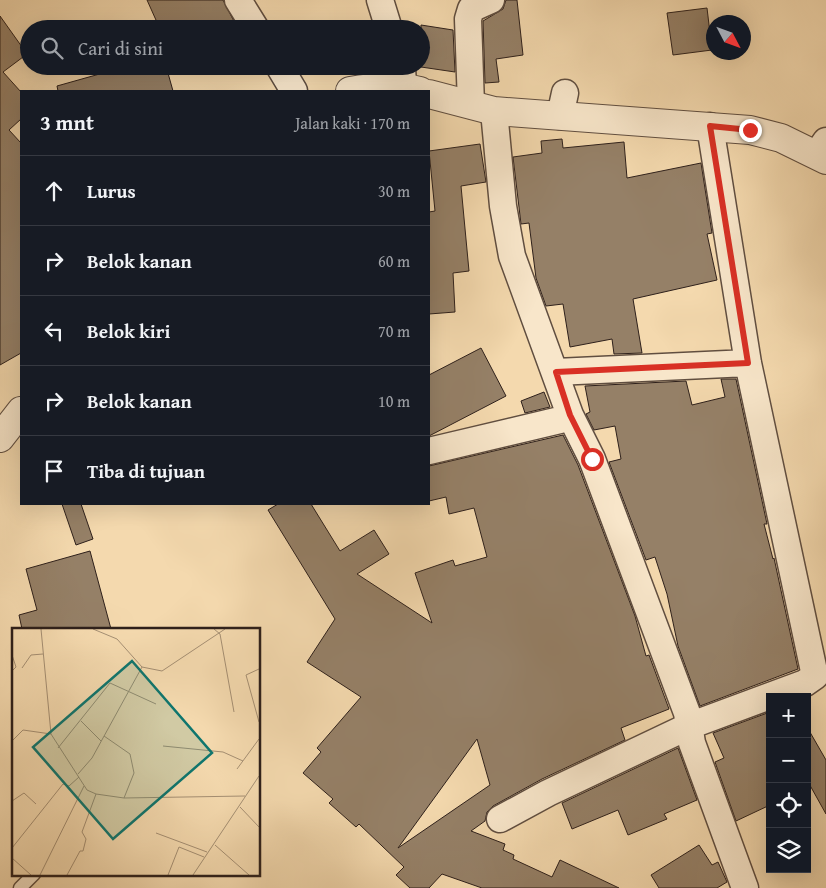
<!DOCTYPE html>
<html lang="id">
<meta charset="utf-8">
<style>
body{margin:0;font-family:"Gentium Book Plus",serif;background:#20242c;color:#f1f3f6}
.controls{position:absolute;right:15px;bottom:15px;display:grid;overflow:hidden;border-radius:0px;box-shadow:0 5px 20px #0002}
.controls button{width:45px;height:45px;display:grid;place-items:center;padding:0;border:0;border-bottom:1px solid #363941;background:#171b24;color:#f1f3f6;font:25px sans-serif}
.compass{position:absolute;left:706px;top:15px;width:45px;height:45px;border-radius:50%;background:#171b24;box-shadow:0 5px 20px #0002;rotate:131deg}
.stop{position:absolute;width:15px;height:15px;margin:-11px;border:4px solid #d93025;border-radius:50%;background:#fff}
.stop.end{background:#d93025;border-color:#fff;box-shadow:0 1px 5px #0008}
.list{margin:0;padding:0;list-style:none}
h2{display:flex;justify-content:space-between;align-items:center;height:65px;margin:0;padding:0 20px;font-size:21px}
h2 small{font-size:16px;font-weight:400;color:#9ea1a6}
.list li{display:grid;grid-template-columns:32px 1fr auto;gap:15px;align-items:center;box-sizing:border-box;height:70px;padding:0 20px;border-top:1px solid #363941}
.list b{display:block;font-size:19px;white-space:nowrap}
.list em{font-size:16px;font-style:normal;color:#9ea1a6}
.icon{flex:none;width:28px;height:28px;fill:none;stroke:currentColor;stroke-width:2;stroke-linecap:round;stroke-linejoin:round}
.map{position:relative;flex:none;width:826px;height:888px;overflow:hidden}
.search{position:absolute;background:#171b24;box-shadow:0 5px 20px #0002;left:20px;top:20px;width:410px;height:55px;display:flex;align-items:center;gap:12px;box-sizing:border-box;padding:0 18px;border-radius:28px;color:#9ea1a6;font-size:19px}
.panel{position:absolute;background:#171b24;box-shadow:0 5px 20px #0002;left:20px;top:90px;width:410px;height:415px;border-radius:0px}
.map>svg:first-child{display:block}
.building{fill:#958067;stroke:#2e201b;fill-rule:evenodd}
.lines{fill:none;stroke-linecap:round;stroke-linejoin:round}
.service-casing{stroke:#604e40;stroke-width:15}
.minor-casing{stroke:#604e40;stroke-width:29}
.tertiary-casing{stroke:#604e40;stroke-width:30}
.service{stroke:#f8e6ca;stroke-width:12}
.minor{stroke:#f8e6ca;stroke-width:26}
.tertiary{stroke:#f8e6ca;stroke-width:28}
.route{stroke:#d93025;stroke-width:6}
.inset-road{fill:none;stroke:#a58f73;stroke-width:1}
.view{fill:#0f766e;fill-opacity:0.15;stroke:#0f766e;stroke-width:2.5}
.inset-edge{fill:none;stroke:#2e201b;stroke-width:2.5}
</style>
<div class="map">
<svg width="826" height="888" viewBox="0 0 826 888">
<rect width="100%" height="100%" fill="#f4d9ae"/>
<filter id="stains"><feTurbulence type="fractalNoise" baseFrequency=".004" numOctaves="4"/><feColorMatrix values="0 0 0 0 .2 0 0 0 0 .09 0 0 0 0 .02 0 0 0 .5 -.17"/></filter>
<radialGradient id="worn" r=".72"><stop offset=".6" stop-color="#630" stop-opacity="0"/><stop offset="1" stop-color="#630" stop-opacity=".3"/></radialGradient>
<path class="building" d="M147,0H223L238,29H160Z
M506,0H517L523,55L496,59L499,82L485,83L483,21L503,9Z
M707,8L712,50L673,55L667,13Z
M0,16L27,54L3,72L21,92V119L9,130L21,143V353L0,365Z
M421,25L453,30L455,72L421,67Z
M128,66H166L173,91H58L57,86Z
M562,139L563,148L624,142L627,178L701,163L712,233L707,234L717,280L633,299L642,353L614,354L612,339L570,347L563,304L546,306L536,278L529,223L521,224L513,157L542,153L541,141Z
M480,144L486,182L461,186L469,271L453,273L455,312L429,314V212L435,211L429,151Z
M481,348L506,396L429,436V375Z
M721,379H736L767,524H764L773,559L774,558L798,669L700,706L678,646L667,594L655,557L646,560L609,462L621,459L615,426L594,430L586,414L590,412L585,386L686,381L692,405L725,397Z
M544,392L550,407L525,413L521,401Z
M563,435L578,465L635,616L646,656L649,655L669,709L621,728L625,740L542,779L493,806L487,812L485,821L471,831L505,844L503,850L514,855L513,859L552,877L560,860L619,888H482L442,874L429,888H410L396,875L404,867L359,824L356,827L329,803L333,799L303,773L321,752L317,748L361,697L307,662L335,619L268,510L278,504H311L340,551L374,530L389,554L357,574L432,623L415,573L453,560L455,566L487,557L474,508L449,514L446,497L429,501V466ZM477,739L490,785L398,848Z
M62,504H81L93,539L76,545Z
M90,551L111,629H22L19,615L37,610L26,569Z
M770,712V805L736,821L715,762L724,758L713,733Z
M807,727L826,760V814L807,780Z
M678,748L697,800L664,814L667,819L628,835L618,810L572,829L562,803Z
M699,845L712,865L718,862L727,882L717,888H659L651,875Z"/>
<g class="lines">
<g class="service-casing">
<path id="service" d="M20,888L34,874"/>
</g>
<g class="minor-casing">
<path id="minor" d="M238,0L256,29
M380,0L389,29
M279,66L294,91
M402,66L403,87
M471,105L468,19L471,9L491,0
M494,111L503,206L512,256L570,415L592,459L687,713L692,743L745,888
M560,116L565,93
M817,154L826,141
M556,372L748,363
M429,451L560,420L570,415
M500,819L548,793L689,726L805,683L815,676L748,363L710,126"/>
</g>
<g class="tertiary-casing">
<path id="tertiary" d="M350,91C374,87 396,85 420,91
M429,94L494,111L750,130L781,138L826,160
M0,438L21,411"/>
</g>
<use href="#service" class="service"/>
<use href="#minor" class="minor"/>
<use href="#tertiary" class="tertiary"/>
</g>
<g class="lines">
<path class="route" d="M592,459L570,415L556,372L748,363L710,126L750,130"/>
</g>
<g transform="translate(12 628)">
<rect width="248" height="248" fill="#f4d9ae"/>
<path class="inset-road" d="M29,1L39,106L75,162L84,166L112,170L233,168M81,1L105,11L130,39L150,43L213,1M202,1L208,6L222,84M0,27L4,39L0,43M10,40L19,27L31,26M247,41L234,47L247,94M69,93L89,113M92,108L118,126L122,145L112,170M0,113L11,102L39,106M151,118L211,124L231,133M46,120L98,55L144,76M225,141L247,111M66,146L80,130L130,39M0,173L12,165L24,176M228,179L247,199M144,205L195,224M203,217L237,247M0,220L51,156L57,158L67,149M0,230L19,247M28,247L72,158M55,247L68,223H71L74,211L70,204L84,166M156,247L167,219L192,229M181,247L247,148"/>
<path class="view" d="M120,33L200,125L101,211L21,119Z"/>
<rect width="248" height="248" class="inset-edge"/>
</g>
<rect width="100%" height="100%" filter="url(#stains)"/>
<rect width="100%" height="100%" fill="url(#worn)"/>
</svg>
<div class="controls">
<button>+</button>
<button>−</button>
<button><svg class="icon" aria-label="locate" viewBox="0 0 24 24"><circle cx="12" cy="12" r="6"/><path d="M12 2v4M12 18v4M2 12h4M18 12h4"/></svg></button>
<button><svg class="icon" aria-label="layers" viewBox="0 0 24 24"><path d="M12 4l9 5-9 5-9-5zM3 14l9 5 9-5"/></svg></button>
</div>
<svg class="compass" viewBox="-18 -18 36 36"><path d="M0-13l5 13h-10z" fill="#e53935"/><path d="M0 13l5-13h-10z" fill="#9ea1a6"/></svg>
<div class="stop" style="left:592px;top:459px"></div>
<div class="stop end" style="left:750px;top:130px"></div>
<div class="search"><svg class="icon" aria-label="search" viewBox="0 0 24 24"><circle cx="10" cy="10" r="6"/><path d="M15 15l6 6"/></svg>Cari di sini</div>
<section class="panel">
<h2>3 mnt<small>Jalan kaki · 170 m</small></h2>
<ul class="list">
<li><svg class="icon" aria-label="ahead" viewBox="0 0 24 24"><path d="M12 20V5M6 11l6-6 6 6"/></svg><div><b>Lurus</b></div><em>30 m</em></li>
<li><svg class="icon" aria-label="right" viewBox="0 0 24 24"><path d="M7 20v-9h11M14 6l5 5-5 5"/></svg><div><b>Belok kanan</b></div><em>60 m</em></li>
<li><svg class="icon" aria-label="left" viewBox="0 0 24 24"><path d="M17 20v-9H6M10 6l-5 5 5 5"/></svg><div><b>Belok kiri</b></div><em>70 m</em></li>
<li><svg class="icon" aria-label="right" viewBox="0 0 24 24"><path d="M7 20v-9h11M14 6l5 5-5 5"/></svg><div><b>Belok kanan</b></div><em>10 m</em></li>
<li><svg class="icon" aria-label="arrive" viewBox="0 0 24 24"><path d="M6 21V4h12l-3 4 3 4H6"/></svg><div><b>Tiba di tujuan</b></div></li>
</ul>
</section>
</div>
